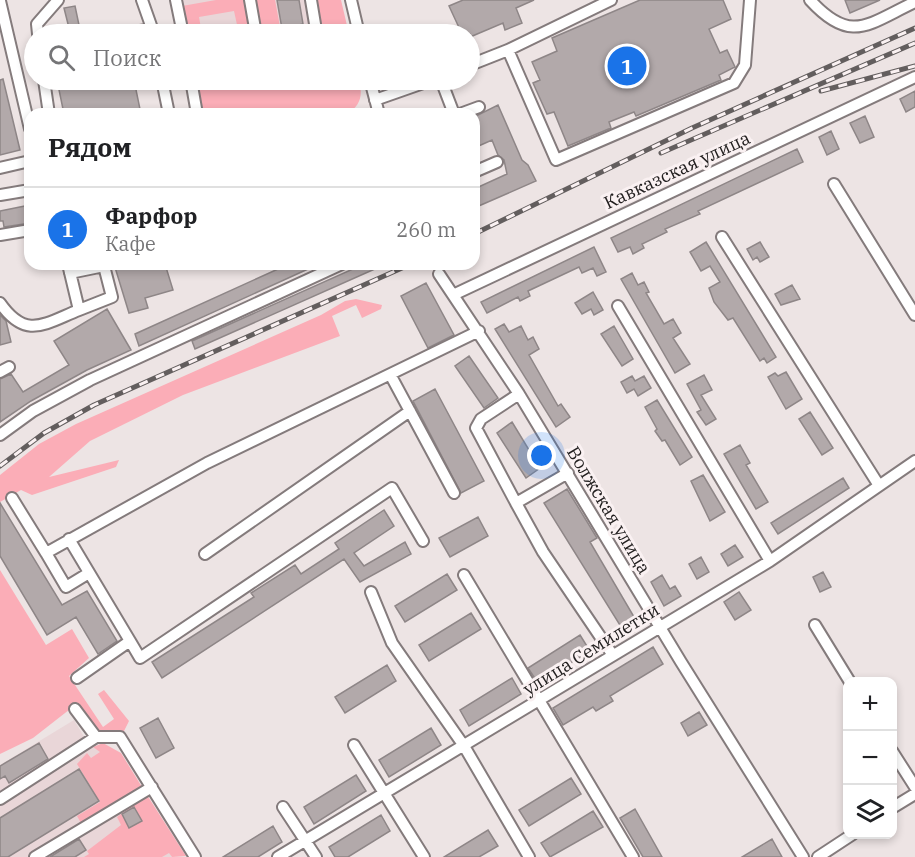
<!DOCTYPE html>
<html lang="ru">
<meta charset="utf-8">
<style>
body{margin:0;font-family:"IBM Plex Serif",serif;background:#f6f6f6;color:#202124}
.controls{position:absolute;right:18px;bottom:18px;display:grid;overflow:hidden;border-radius:12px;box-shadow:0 3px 9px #0003}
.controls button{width:54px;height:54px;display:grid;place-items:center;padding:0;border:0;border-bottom:2px solid #e0e0e0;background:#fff;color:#202124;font:30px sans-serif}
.you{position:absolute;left:542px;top:456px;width:21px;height:21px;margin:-15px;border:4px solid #fff;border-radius:50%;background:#1a73e8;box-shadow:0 0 0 9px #1a73e833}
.badge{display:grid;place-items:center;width:39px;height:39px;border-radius:50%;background:#1a73e8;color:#fff;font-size:20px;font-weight:700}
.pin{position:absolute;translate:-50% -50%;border:3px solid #fff;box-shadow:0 2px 6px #0006}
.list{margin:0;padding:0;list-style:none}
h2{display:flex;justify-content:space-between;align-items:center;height:78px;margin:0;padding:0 24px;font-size:26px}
h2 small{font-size:20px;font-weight:400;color:#757577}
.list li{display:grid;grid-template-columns:39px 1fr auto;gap:18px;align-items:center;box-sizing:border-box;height:84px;padding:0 24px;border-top:2px solid #e0e0e0}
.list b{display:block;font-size:22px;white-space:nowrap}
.list p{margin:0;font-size:20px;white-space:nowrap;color:#757577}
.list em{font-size:20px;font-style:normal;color:#757577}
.icon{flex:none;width:33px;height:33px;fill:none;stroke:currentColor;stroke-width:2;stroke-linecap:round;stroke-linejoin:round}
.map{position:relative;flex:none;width:915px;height:857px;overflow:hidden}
.search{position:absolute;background:#fff;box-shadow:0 3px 9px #0003;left:24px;top:24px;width:456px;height:66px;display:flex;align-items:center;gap:15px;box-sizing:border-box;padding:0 21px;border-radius:33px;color:#757577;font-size:22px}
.panel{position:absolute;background:#fff;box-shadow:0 3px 9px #0003;left:24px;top:108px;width:456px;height:162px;border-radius:18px}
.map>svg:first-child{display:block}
.built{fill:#e9d6d8}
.green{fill:#fbadb7}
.building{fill:#b2a9aa;stroke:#8e8687;stroke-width:1.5}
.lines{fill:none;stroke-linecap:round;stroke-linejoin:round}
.minor-casing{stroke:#847b7c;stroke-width:14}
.minor{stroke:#fff;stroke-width:10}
.rail-casing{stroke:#635e5e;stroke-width:5}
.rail{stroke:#faf1f2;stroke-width:3;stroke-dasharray:9;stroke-linecap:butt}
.labels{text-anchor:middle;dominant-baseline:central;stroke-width:6;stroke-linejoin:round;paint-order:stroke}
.street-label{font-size:18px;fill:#232020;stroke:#faf1f2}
</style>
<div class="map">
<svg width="915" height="857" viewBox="0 0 915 857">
<rect width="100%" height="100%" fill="#ede4e4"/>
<path class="built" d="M181,0H317L322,33L187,34Z
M74,720L89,745L110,756L172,857H0V765Z"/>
<path class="green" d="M216,0H247L253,34H239L234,11L199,17L202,34H187L182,6Z
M256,0H275L281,32L269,34L262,30Z
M317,0H341L349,34H315L322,33Z
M195,80H359C363,95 361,107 345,114H201Z
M356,299L382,305L381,309L362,318L356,305L332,316L340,336L183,395L90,441L49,477L119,460L116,467L32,495L21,490L0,502V475L39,444L76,424L321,315L345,301Z
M0,570L46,645L72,629L89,658L69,676L103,727L114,719L98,694L104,690L129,721L124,731L113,734L97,733L74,706L33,738L0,754Z
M103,743L121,753L142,787L81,823L77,816L100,802L77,764L87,753L91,758L100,752L93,747Z
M147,795L186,856L172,857L169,853L162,857H84L89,854L87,851L121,825L117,817Z"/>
<path class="building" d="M277,0H299L303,24L282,29Z
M463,0H534L516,8L522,23L505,30L503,23L470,37V34H462L449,6Z
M640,0H723L731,19L709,29L720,53L727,50L735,67L719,75L721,80L636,116L634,112L609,122L611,128L568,146L554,112L547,114L533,83L540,80L532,62L557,51L552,38Z
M845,0H880L850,13Z
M75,6L79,25L69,28L64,8Z
M3,79L20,150L0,155V80Z
M57,80H134L141,114H64Z
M915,91V107L906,112L900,99Z
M498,105L522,160L528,165L536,181L474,208V189L507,174L504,160L498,155L492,140L474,148V117Z
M865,116L874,137L860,143L850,123Z
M831,131L839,149L827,155L819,137Z
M797,149L803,162L698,211L700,214L665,229L667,232L642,244L644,248L633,254L630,247L618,252L611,238Z
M30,205V223L4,227L3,221H0V211Z
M706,242L776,357L767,363L764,358L760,361L733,318L728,320L714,302L709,288L720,282L710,266L701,271L690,252Z
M760,242L769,257L760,262L757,257L753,260L747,249Z
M594,247L606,272L597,276L593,268L582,273L579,267L528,291L530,296L520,301L518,297L487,313L481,302Z
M114,264H165L173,290L145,298L148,308L129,313Z
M289,264H319L139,346L135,334Z
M364,264H386L195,349L192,341Z
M632,273L638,285L644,282L649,292L646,293L664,324L673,319L681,333L673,338L690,364L675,373L621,279Z
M426,283L454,335L428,348L401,296Z
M792,285L800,299L781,305L775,294Z
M593,292L603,310L594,315L591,309L582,314L575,303Z
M107,309L131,350L87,370L31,401L0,422V379L11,374L23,392L69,365L54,341Z
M0,315L6,321L11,342L0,345Z
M504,324L509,332L521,326L528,340L533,337L539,349L529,355L558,406L561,404L570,417L556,427L495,329Z
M614,326L633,359L622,366L601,334Z
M469,356L498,398L484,408L455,366Z
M786,372L802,399L786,409L768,377L775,373L778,376Z
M704,375L712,390L701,395L716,419L706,425L697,412L701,410L687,384Z
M632,376L635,381L644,376L651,388L638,396L634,389L627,393L621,382Z
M435,389L484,481L461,493L413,401Z
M657,400L692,457L680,465L665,440L662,441L655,431L657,429L645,407Z
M810,412L833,448L822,455L799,419Z
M512,422L540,468L526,478L497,433Z
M740,445L750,463L746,465L768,502L756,509L724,454Z
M703,475L725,512L710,521L691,481Z
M843,478L849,488L778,534L771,523Z
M567,489L597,538L590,542L637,622L623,630L544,503Z
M0,503L62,605L87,591L117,641L98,654L76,617L47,635L0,556Z
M384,510L394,526L354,553L364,566L405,542L411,554L360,582L344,559L162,678L152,662L254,597L251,593L295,565L301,574L339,549L335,543Z
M478,517L488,536L450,557L439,538Z
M735,545L743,557L728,566L721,554Z
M701,557L709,572L697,579L689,564Z
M823,572L831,587L820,592L813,577Z
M447,574L457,590L405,622L395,606Z
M662,575L670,589L675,586L681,596L664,606L651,582Z
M739,592L751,610L735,620L724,602Z
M471,613L481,629L429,661L419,645Z
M580,635L590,651L538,683L528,668Z
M653,647L663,664L610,696L613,701L596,711L593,707L563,725L553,708Z
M387,665L396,681L345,713L335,697Z
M512,678L521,694L469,726L460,710Z
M699,712L707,725L688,736L681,723Z
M158,718L174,748L156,758L140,728Z
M431,728L441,745L389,777L379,760Z
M39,743L48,759L9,783L5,776L0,779V766Z
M79,769L99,801L8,857H0V818Z
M356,775L366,791L314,824L304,807Z
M571,778L581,794L529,826L519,810Z
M134,807L142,821L129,828L122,814Z
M635,809L662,857H643L620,818Z
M593,811L603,827L550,857L541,843Z
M381,815L390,831L348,857H335L329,847Z
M273,826L282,842L258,857H223Z
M488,830L498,846L479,857H444Z
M79,839L86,850L75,857H50Z
M772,839L782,857H742Z"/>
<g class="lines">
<g class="minor-casing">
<path id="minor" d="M142,0L154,34
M176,0L183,34
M250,0L256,34
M351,0L359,34
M810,0C851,45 868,24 915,2
M0,1L30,129
M38,34L37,24L58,0
M121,34L153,29
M287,34L316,30L311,0
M508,50L556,160L734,83L745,65L750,0
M470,65L508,50L611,0
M44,80L49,114
M162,80L169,114
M191,80L197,114
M370,80L379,114
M441,80L454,114
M375,100L432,80
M460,114L479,107
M0,168L30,161
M474,172L497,162
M834,184L915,315
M0,195L30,190
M0,235L30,230
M722,237L878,484
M70,273L104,266L112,297L79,310
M439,274L519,394L681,662L803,857
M453,295L915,77
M0,303C26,340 44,324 79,310L68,264
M618,306L770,561
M0,372L9,367
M391,376L454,493
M0,435L33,411L90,380L342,264
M568,473L516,503L543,552L612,654
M12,498L46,553L207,463L479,331
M516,503L476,428L481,419L519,394
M69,539L130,641L77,678
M46,553L66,587L89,573
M205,554L410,411
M464,575L633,857
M371,592L392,643L464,746L529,857
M815,625L850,682
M130,641L140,658L392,488L423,541
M75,709L96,737
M354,745L424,857
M892,751L915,787
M0,799L96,737H120L195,857
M283,807L316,857
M892,808L915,794
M35,857L152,787
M278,857L770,561L915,461
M818,857L853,834"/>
</g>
<use href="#minor" class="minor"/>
<g class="rail-casing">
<path id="rail" d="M821,91L915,66
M661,153L915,43
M474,234L692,128L915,28
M0,466L44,433L94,405L411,264"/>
</g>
<use href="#rail" class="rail"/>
</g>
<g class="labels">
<g class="street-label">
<text transform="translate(677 170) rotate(-25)">Кавказская улица</text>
<text transform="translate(609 510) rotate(59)">Волжская улица</text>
<text transform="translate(591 649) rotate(-32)">улица Семилетки</text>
</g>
</g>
</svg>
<div class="controls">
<button>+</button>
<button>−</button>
<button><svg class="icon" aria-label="layers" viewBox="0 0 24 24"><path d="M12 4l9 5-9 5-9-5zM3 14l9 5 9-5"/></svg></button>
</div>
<div class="you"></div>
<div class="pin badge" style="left:627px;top:66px">1</div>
<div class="search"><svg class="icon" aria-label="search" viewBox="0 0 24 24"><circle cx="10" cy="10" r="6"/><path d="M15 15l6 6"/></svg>Поиск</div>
<section class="panel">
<h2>Рядом<small></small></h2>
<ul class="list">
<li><span class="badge">1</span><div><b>Фарфор</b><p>Кафе</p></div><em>260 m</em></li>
</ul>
</section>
</div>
